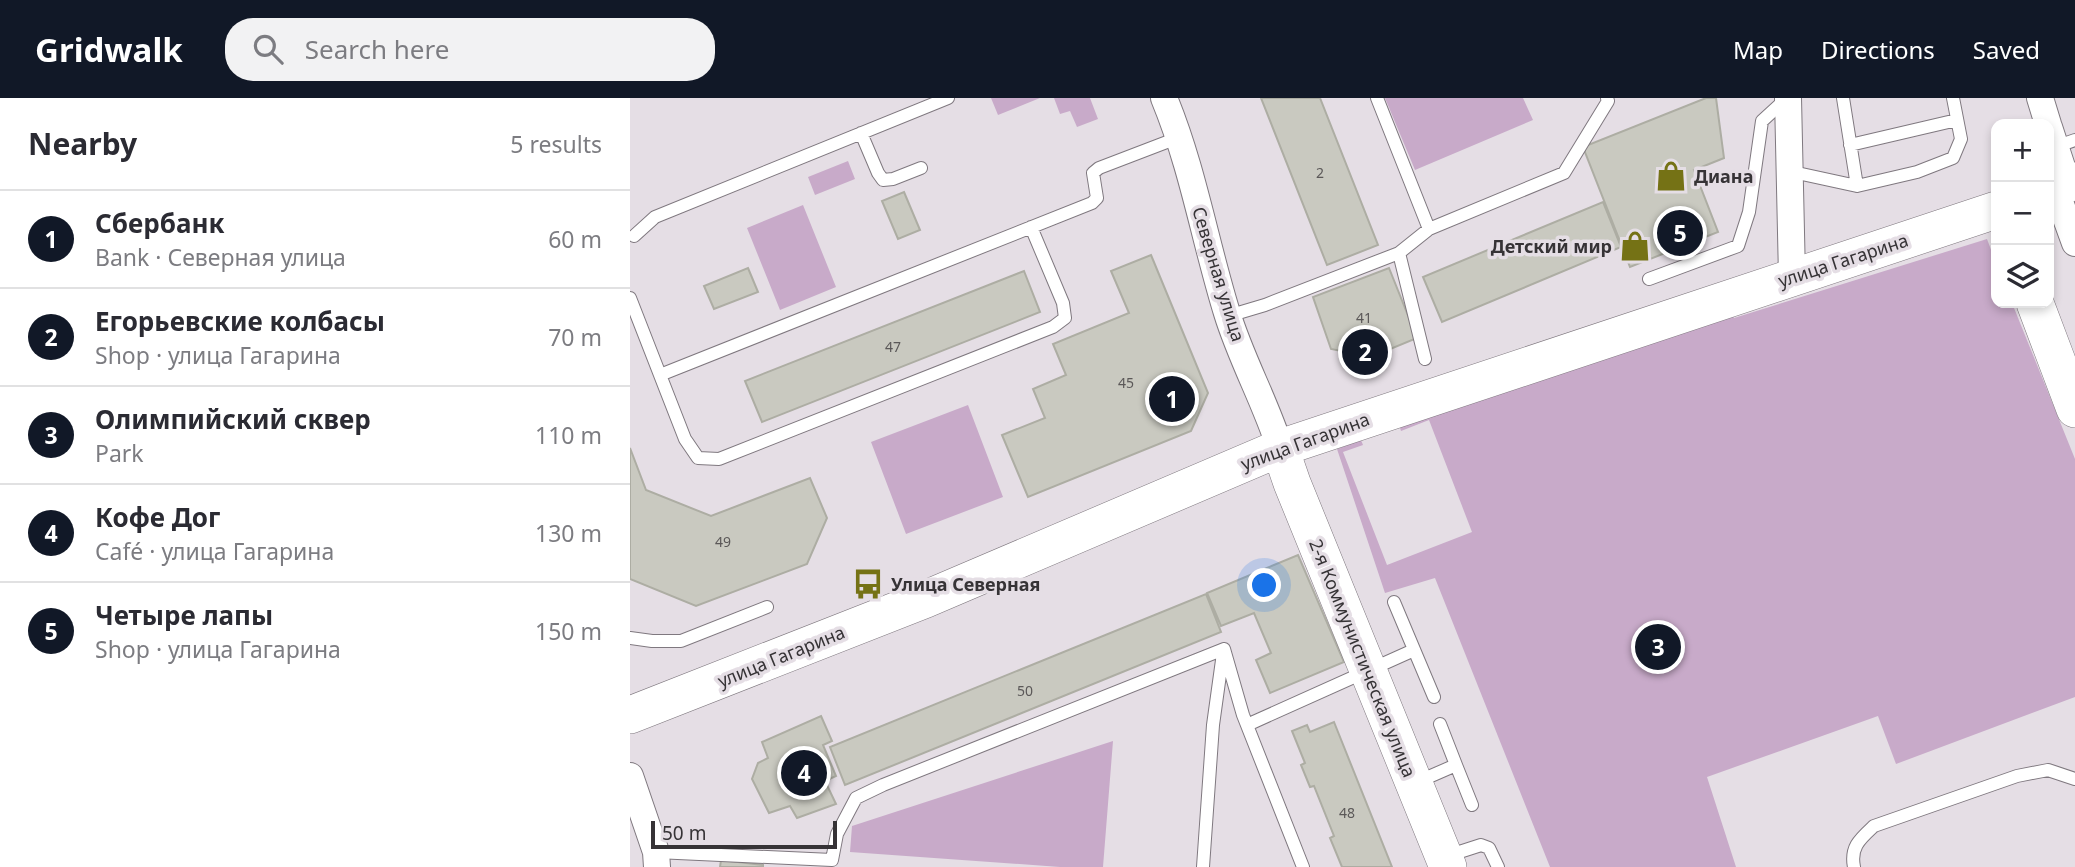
<!DOCTYPE html>
<meta charset="utf-8">
<style>
body{margin:0;font-family:"Noto Sans",sans-serif;background:#f2f2f3;color:#2b2b33}
.controls{position:absolute;right:21px;top:21px;display:grid;overflow:hidden;border-radius:14px;box-shadow:0 4px 10px #0003}
.controls button{width:63px;height:63px;display:grid;place-items:center;padding:0;border:0;border-bottom:2px solid #e1e1e2;background:#fff;color:#2b2b33;font:35px sans-serif}
.scale{position:absolute;left:21px;bottom:18px;width:186px;box-sizing:border-box;padding-left:7px;border:4px solid #363336;border-top:0;font-size:19px;line-height:24px;white-space:nowrap;color:#363336;-webkit-text-stroke:5px #e5dee5;paint-order:stroke}
.you{position:absolute;left:635px;top:488px;width:24px;height:24px;margin:-18px;border:5px solid #fff;border-radius:50%;background:#1a73e8;box-shadow:0 0 0 10px #1a73e833}
.badge{display:grid;place-items:center;width:46px;height:46px;border-radius:50%;background:#111827;color:#fff;font-size:23px;font-weight:700}
.pin{position:absolute;translate:-50% -50%;border:4px solid #fff;box-shadow:0 2px 7px #0006}
.list{margin:0;padding:0;list-style:none}
h2{display:flex;justify-content:space-between;align-items:center;height:91px;margin:0;padding:0 28px;font-size:30px}
h2 small{font-size:23px;font-weight:400;color:#7c7c81}
.list li{display:grid;grid-template-columns:46px 1fr auto;gap:21px;align-items:center;box-sizing:border-box;height:98px;padding:0 28px;border-top:2px solid #e1e1e2}
.list b{display:block;font-size:26px;white-space:nowrap}
.list p{margin:0;font-size:23px;white-space:nowrap;color:#7c7c81}
.list em{font-size:23px;font-style:normal;color:#7c7c81}
.icon{flex:none;width:38px;height:38px;fill:none;stroke:currentColor;stroke-width:2;stroke-linecap:round;stroke-linejoin:round}
.map{position:relative;flex:none;width:1445px;height:769px;overflow:hidden}
header{display:flex;align-items:center;gap:42px;box-sizing:border-box;height:98px;padding:0 35px;background:#111827;color:#fff}
header strong{font-size:33px}
nav{display:flex;gap:38px;margin-inline-start:auto;font-size:24px}
.search{width:490px;height:63px;background:#f2f2f3;display:flex;align-items:center;gap:18px;box-sizing:border-box;padding:0 24px;border-radius:28px;color:#7c7c81;font-size:26px}
main{display:flex}
aside{flex:1;background:#fff}
.map>svg:first-child{display:block}
.green{fill:#c8aac9}
.building{fill:#c9c9c0;stroke:#adada3;stroke-width:2}
.lines{fill:none;stroke-linecap:round;stroke-linejoin:round}
.lane-casing{stroke:#7f787f;stroke-width:14}
.street-casing{stroke:#7f787f;stroke-width:28}
.secondary-casing{stroke:#7f787f;stroke-width:38}
.lane{stroke:#fff;stroke-width:12}
.street{stroke:#fff;stroke-width:26}
.secondary{stroke:#fff;stroke-width:37}
.labels{text-anchor:middle;dominant-baseline:central;stroke-width:7;stroke-linejoin:round;paint-order:stroke}
.number-label{font-size:14px;fill:#5b5858}
.poi-label{font-size:18px;font-weight:bold;fill:#363336;stroke:#e5dee5;text-anchor:start}
.street-label{font-size:18px;fill:#363336;stroke:#e5dee5}
</style>
<header>
<strong>Gridwalk</strong>
<div class="search"><svg class="icon" aria-label="search" viewBox="0 0 24 24"><circle cx="10" cy="10" r="6"/><path d="M15 15l6 6"/></svg>Search here</div>
<nav><a>Map</a><a>Directions</a><a>Saved</a></nav>
</header>
<main>
<aside>
<h2>Nearby<small>5 results</small></h2>
<ul class="list">
<li><span class="badge">1</span><div><b>Сбербанк</b><p>Bank · Северная улица</p></div><em>60 m</em></li>
<li><span class="badge">2</span><div><b>Егорьевские колбасы</b><p>Shop · улица Гагарина</p></div><em>70 m</em></li>
<li><span class="badge">3</span><div><b>Олимпийский сквер</b><p>Park</p></div><em>110 m</em></li>
<li><span class="badge">4</span><div><b>Кофе Дог</b><p>Café · улица Гагарина</p></div><em>130 m</em></li>
<li><span class="badge">5</span><div><b>Четыре лапы</b><p>Shop · улица Гагарина</p></div><em>150 m</em></li>
</ul>
</aside>
<div class="map">
<svg width="1445" height="769" viewBox="0 0 1445 769">
<rect width="100%" height="100%" fill="#e5dee5"/>
<path class="green" d="M361,0H410L368,17Z
M424,0H460L468,21L447,29L440,13L430,16Z
M755,0H893L903,22L785,72Z
M218,63L225,81L185,97L178,79Z
M173,107L206,189L150,212L117,130Z
M1357,141L1366,165V205H1382L1445,361V599L1266,666L1248,618L1077,679L1106,769H920L805,480L755,495L707,351L731,342L733,347L713,354L757,467L842,434L799,322L771,333L769,327L1096,201L1104,220Z
M338,307L373,399L276,436L241,344Z
M483,643L473,769H430L220,754L222,728Z"/>
<path class="building" d="M631,0H690L748,147L697,167Z
M1076,0H1086L1094,60L1064,72L1088,134L1000,169L953,49Z
M274,94L290,132L268,141L252,103Z
M973,104L991,149L812,224L793,179Z
M521,157L578,295L561,333L398,399L372,337L415,320L403,291L436,277L423,246L499,215L481,173Z
M118,170L128,194L84,211L74,188Z
M759,170L787,240L741,259L701,251L683,199Z
M394,173L410,214L132,324L115,283Z
M0,350L16,392L81,418L180,380L197,420L177,466L66,508L0,481Z
M668,457L714,564L640,595L626,562L641,555L624,515L591,528L577,495Z
M576,496L591,534L215,687L200,649Z
M191,618L202,643L193,647L206,678L195,683L206,706L167,720L160,708L139,715L122,681L128,665L138,660L132,644Z
M704,624L762,769H712L700,740L704,738L684,688L680,689L671,667L675,665L662,633L677,627L680,634Z
M91,762L133,767V769H90Z"/>
<g class="lines">
<g class="lane-casing">
<path id="lane" d="M747,0L799,131L769,155L795,261
M1213,0L1227,88
M231,35L248,75L253,82L263,81L291,70
M1220,47L1327,22
M1425,49L1445,42
M1158,73L1227,88L1287,74L1323,60L1331,41L1323,0
M799,131L934,75L978,3L977,0
M4,138L25,119L318,0
M1019,181L1108,148L1119,114L1132,23L1157,0
M0,200L55,341L68,360L89,361L423,229L435,220L433,205L401,129
M598,218L635,207L769,155
M30,277L462,105L467,100L463,75L469,70L550,39
M764,504L804,599
M0,540L22,543H51L137,509
M594,551L613,617L673,769
M617,627L784,552
M826,667L842,707
M787,684L826,667L810,626
M26,754L202,762L207,736L226,700L253,687L594,551
M817,758L851,747L859,750L868,769
M573,769L583,627L593,555
M1224,769C1220,749 1230,741 1244,728L1387,678L1418,672L1445,681"/>
</g>
<g class="street-casing">
<path id="street" d="M534,0C563,70 575,144 597,215C611,261 635,303 650,350
M1158,0L1162,179
M1410,0L1418,26
M1419,29L1433,72L1425,90L1445,145
M0,678L26,754L27,769"/>
</g>
<g class="secondary-casing">
<path id="secondary" d="M1419,93L1445,83
M1405,205L1445,311
M650,350L662,385L818,769
M0,617L296,501L650,350L1366,112"/>
</g>
<use href="#lane" class="lane"/>
<use href="#street" class="street"/>
<use href="#secondary" class="secondary"/>
</g>
<defs>
<g id="shop-bare" transform="scale(2.415)"><path d="M-5-2.5h2.3a2.7 3.5 0 0 1 5.4 0H5L5.5 6h-11ZM-1.5-2.5h3a1.5 2.3 0 0 0-3 0Z" fill="#757215" stroke="#e5dee5" stroke-width="2.5" paint-order="stroke"/></g>
<g id="bus-bare" transform="scale(2.415)"><path d="M-5-6H5V4H4V6H2V4H-2V6H-4V4H-5ZM-3.5-4V0h7V-4ZM-3.5 1.2v1.5H-2V1.2ZM2 1.2v1.5H3.5V1.2Z" fill="#757215" stroke="#e5dee5" stroke-width="2.5" paint-order="stroke"/></g>
</defs>
<g fill-rule="evenodd">
<use href="#shop-bare" x="1041" y="78"/>
<use href="#shop-bare" x="1005" y="148"/>
<use href="#bus-bare" x="238" y="486"/>
</g>
<g class="labels">
<g class="number-label">
<text x="690" y="74">2</text>
<text x="734" y="219">41</text>
<text x="263" y="248">47</text>
<text x="496" y="284">45</text>
<text x="93" y="443">49</text>
<text x="395" y="592">50</text>
<text x="717" y="714">48</text>
</g>
<g class="poi-label">
<text x="1064" y="78">Диана</text>
<text x="982" y="148" text-anchor="end">Детский мир</text>
<text x="261" y="486">Улица Северная</text>
</g>
<g class="street-label">
<text transform="translate(1213 162) rotate(-18)">улица Гагарина</text>
<text transform="translate(589 176) rotate(73)">Северная улица</text>
<text transform="translate(675 343) rotate(-20)">улица Гагарина</text>
<text transform="translate(151 558) rotate(-22)">улица Гагарина</text>
<text transform="translate(733 560) rotate(68)">2-я Коммунистическая улица</text>
</g>
</g>
</svg>
<div class="controls">
<button>+</button>
<button>−</button>
<button><svg class="icon" aria-label="layers" viewBox="0 0 24 24"><path d="M12 4l9 5-9 5-9-5zM3 14l9 5 9-5"/></svg></button>
</div>
<div class="scale">50 m</div>
<div class="you"></div>
<div class="pin badge" style="left:542px;top:301px">1</div>
<div class="pin badge" style="left:735px;top:254px">2</div>
<div class="pin badge" style="left:1028px;top:549px">3</div>
<div class="pin badge" style="left:174px;top:675px">4</div>
<div class="pin badge" style="left:1050px;top:135px">5</div>
</div>
</main>
